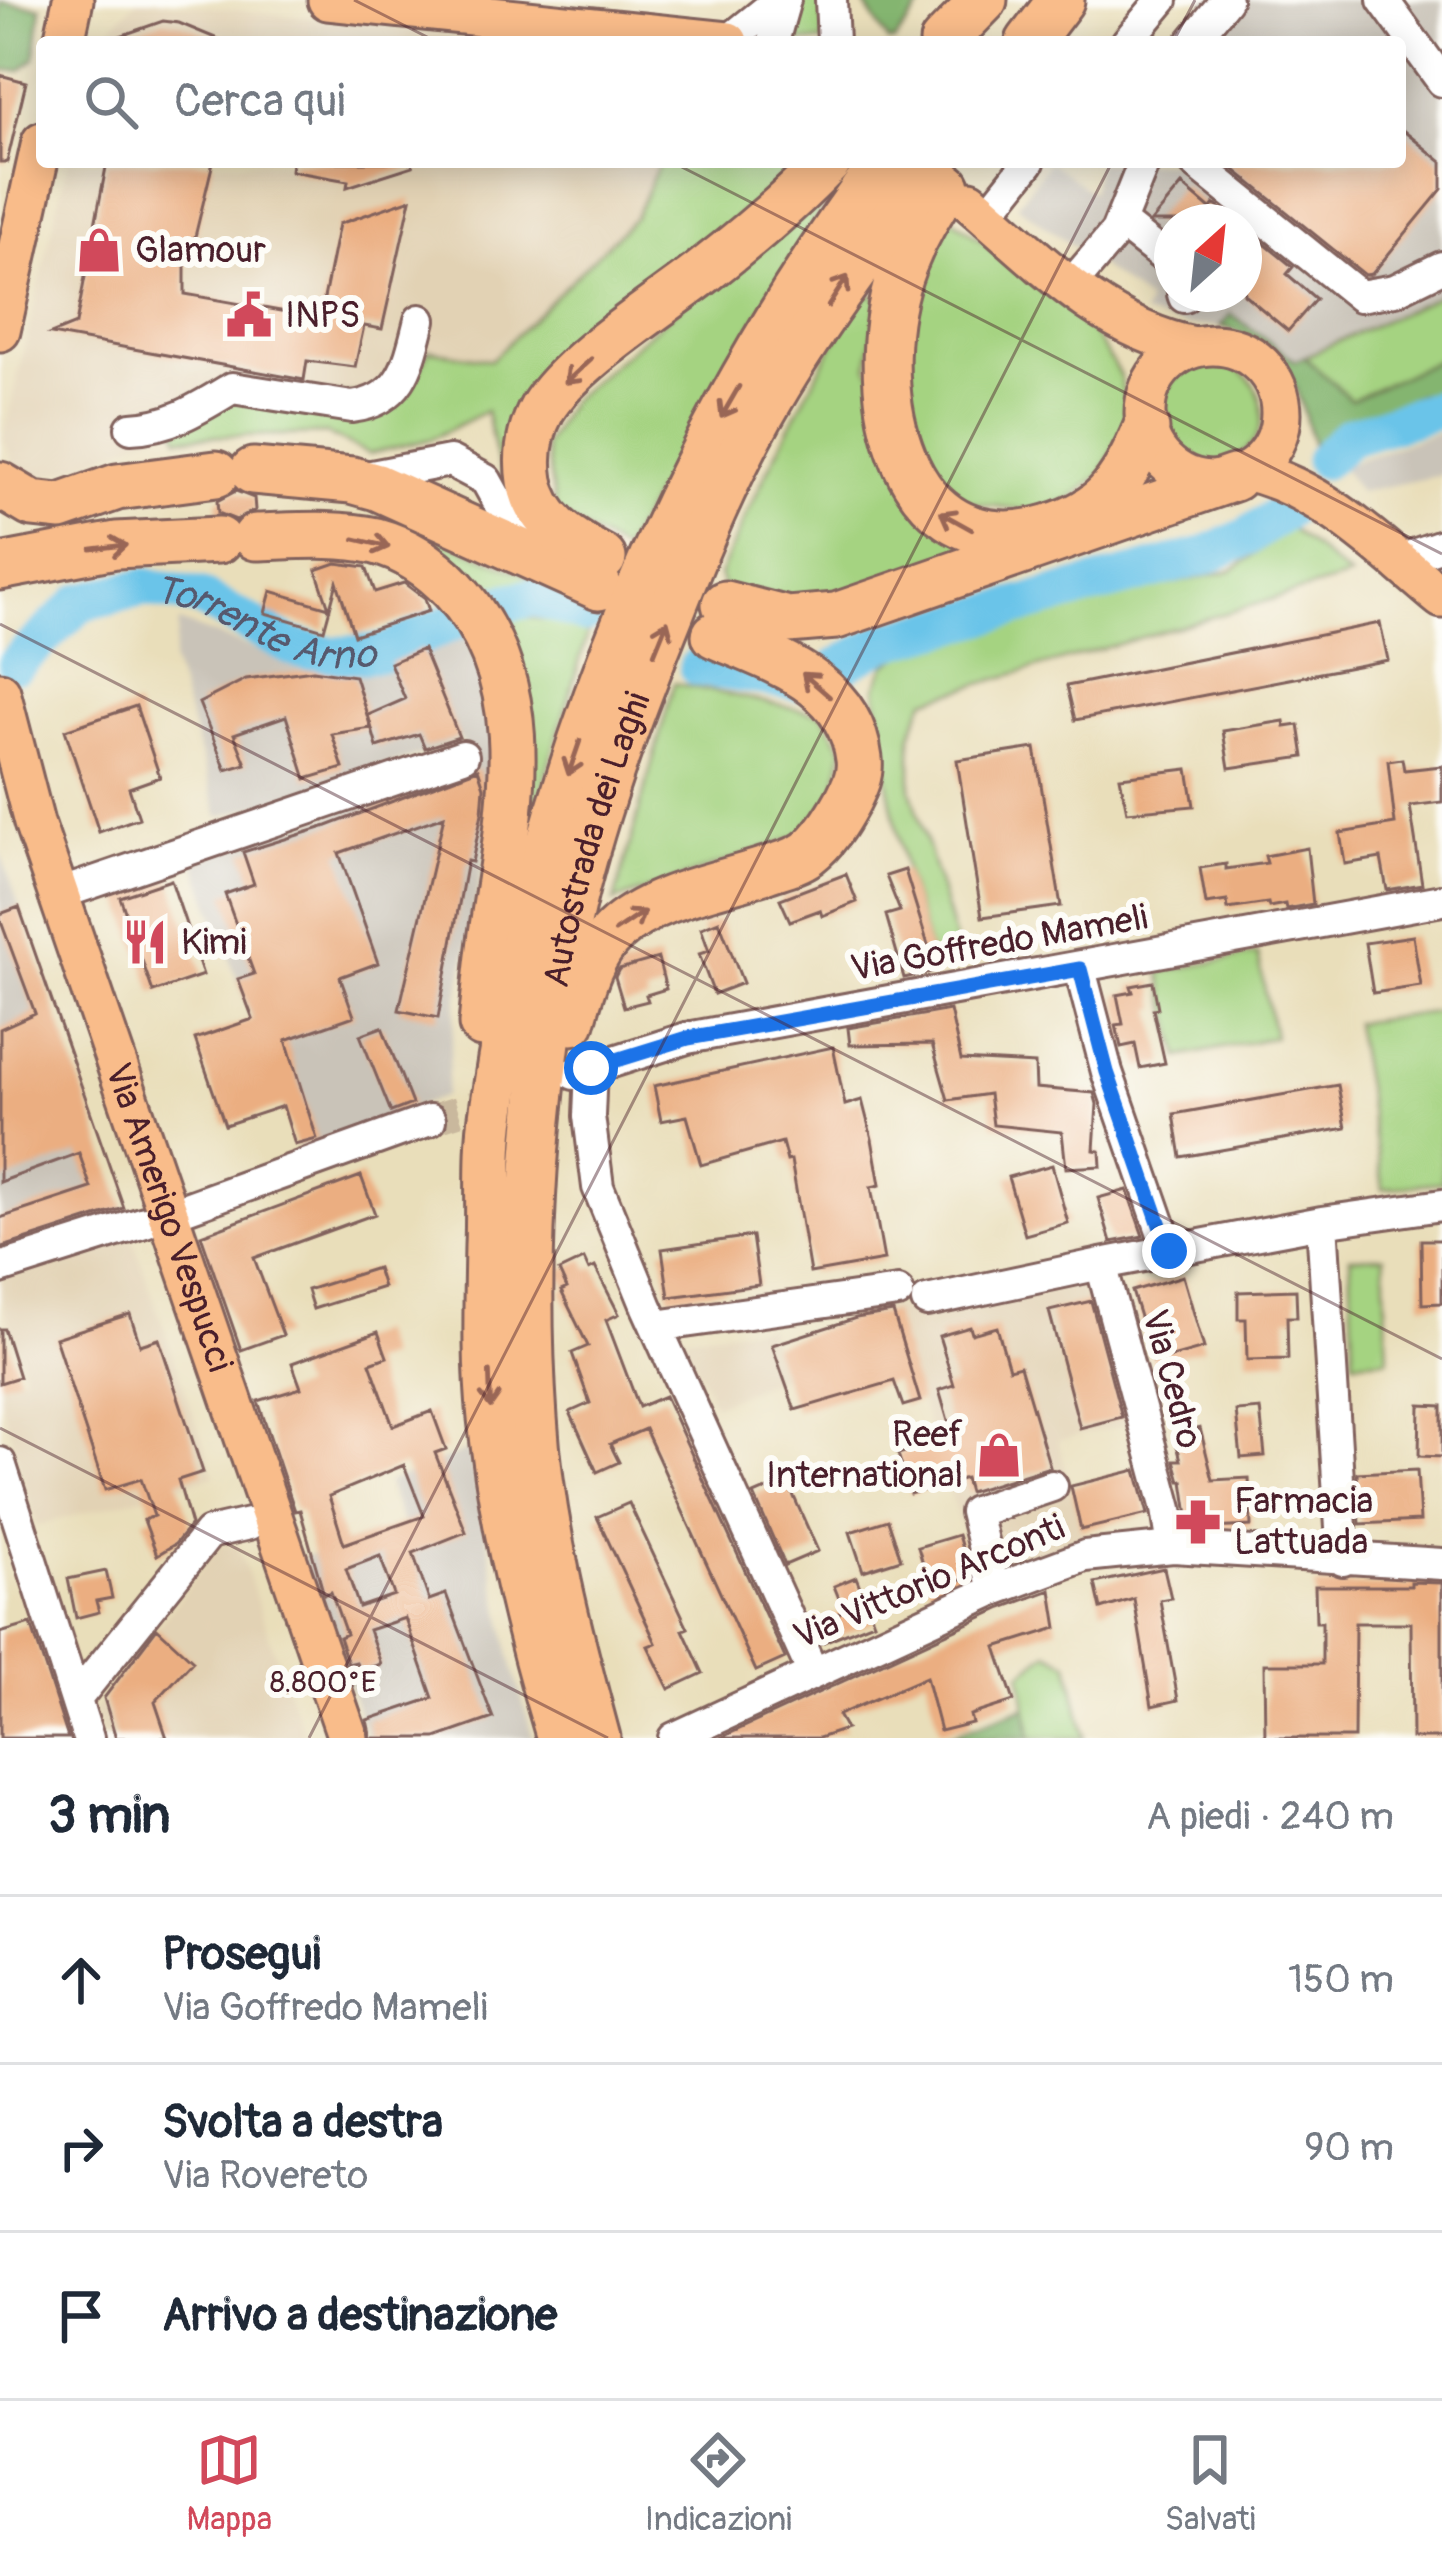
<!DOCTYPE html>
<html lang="it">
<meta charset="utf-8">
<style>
body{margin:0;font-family:Pangolin,sans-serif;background:#f2f2f3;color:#1f2937}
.compass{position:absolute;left:1154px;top:204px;width:108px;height:108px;border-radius:50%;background:#fff;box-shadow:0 6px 30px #0003;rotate:27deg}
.stop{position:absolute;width:36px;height:36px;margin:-27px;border:9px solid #1a73e8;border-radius:50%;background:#fff}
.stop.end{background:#1a73e8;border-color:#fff;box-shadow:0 3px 12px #0008}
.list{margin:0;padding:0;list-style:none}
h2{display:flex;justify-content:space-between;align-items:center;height:156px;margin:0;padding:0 48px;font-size:51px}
h2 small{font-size:39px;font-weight:400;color:#747a83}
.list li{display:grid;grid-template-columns:78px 1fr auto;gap:36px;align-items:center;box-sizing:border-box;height:168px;padding:0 48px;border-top:3px solid #e0e1e3}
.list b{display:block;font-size:45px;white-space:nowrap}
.list p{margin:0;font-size:39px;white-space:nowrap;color:#747a83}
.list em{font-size:39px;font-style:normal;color:#747a83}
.icon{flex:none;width:66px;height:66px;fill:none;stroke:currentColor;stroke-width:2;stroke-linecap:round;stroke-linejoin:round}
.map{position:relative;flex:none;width:1442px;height:1738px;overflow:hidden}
.search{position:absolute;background:#fff;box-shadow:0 6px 30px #0003;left:36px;right:36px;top:36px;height:132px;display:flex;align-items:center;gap:30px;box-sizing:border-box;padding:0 42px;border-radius:12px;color:#747a83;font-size:45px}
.sheet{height:660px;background:#fff}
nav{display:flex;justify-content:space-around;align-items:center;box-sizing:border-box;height:168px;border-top:3px solid #e0e1e3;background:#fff;font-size:33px;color:#747a83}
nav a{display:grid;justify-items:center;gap:6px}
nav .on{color:#d1495b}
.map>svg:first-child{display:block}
.built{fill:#e2d2b4}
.industrial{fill:#c9c3b8;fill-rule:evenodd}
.green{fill:#a5d381;stroke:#787956;stroke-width:3}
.forest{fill:#84b56f;stroke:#676a4d;stroke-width:3}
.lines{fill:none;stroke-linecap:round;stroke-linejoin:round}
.river{stroke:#6bc4e9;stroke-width:39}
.building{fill:#ebae81;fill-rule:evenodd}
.minor-tunnel{stroke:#c9b89d;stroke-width:30;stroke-dasharray:30 15;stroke-linecap:butt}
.minor-casing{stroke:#82625d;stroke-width:36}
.major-casing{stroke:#82625d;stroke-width:45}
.highway-casing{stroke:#82625d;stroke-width:51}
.minor{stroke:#fff;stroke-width:30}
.major{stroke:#f9bc8a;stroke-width:39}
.highway{stroke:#f9bc8a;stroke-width:45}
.oneway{stroke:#996656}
.route{stroke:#1a73e8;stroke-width:15}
.ticks{fill:none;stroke:#4a1f2b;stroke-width:3;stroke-opacity:0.45}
.labels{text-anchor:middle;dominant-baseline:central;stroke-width:12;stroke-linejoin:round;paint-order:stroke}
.poi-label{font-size:36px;fill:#4a1f2b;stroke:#fdfcf7;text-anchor:start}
.street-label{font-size:36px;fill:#4a1f2b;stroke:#fdfcf7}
.water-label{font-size:39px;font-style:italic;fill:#56596e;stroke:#fdfcf7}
.ticks-label{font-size:30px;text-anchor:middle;fill:#4a1f2b;stroke:#fdfcf7;stroke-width:12;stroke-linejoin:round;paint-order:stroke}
</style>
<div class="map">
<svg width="1442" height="1738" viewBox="0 0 1442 1738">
<rect width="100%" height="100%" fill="#fdfcf7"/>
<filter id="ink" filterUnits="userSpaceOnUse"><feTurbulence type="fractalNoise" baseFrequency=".00833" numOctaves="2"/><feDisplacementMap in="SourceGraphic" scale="24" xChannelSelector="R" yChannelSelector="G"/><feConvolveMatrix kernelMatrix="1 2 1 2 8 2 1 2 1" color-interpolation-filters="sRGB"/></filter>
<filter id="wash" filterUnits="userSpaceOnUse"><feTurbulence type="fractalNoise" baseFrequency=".004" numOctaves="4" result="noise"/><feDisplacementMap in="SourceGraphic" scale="48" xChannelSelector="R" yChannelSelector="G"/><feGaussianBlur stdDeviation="2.7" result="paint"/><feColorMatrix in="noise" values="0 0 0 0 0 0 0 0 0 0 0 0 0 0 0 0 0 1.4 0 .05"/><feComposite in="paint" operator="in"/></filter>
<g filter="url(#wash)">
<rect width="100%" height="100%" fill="#e9deba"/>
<path class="built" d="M137,0H148L530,42H97Z
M68,162H660L635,217L491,360L407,395L201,415L67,470L32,479L14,464L3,438Z
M132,1236L215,1476L37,1526L0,1397V1383L25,1375L0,1297V1278Z
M1086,1282L1126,1425L1058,1440L1084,1539L978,1581L920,1401L903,1406L893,1381L795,1410L782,1376L714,1405L683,1336L768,1326L772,1345L891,1306L939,1316Z
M220,1544H237L305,1738H102L94,1711Z"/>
<path class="industrial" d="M1204,0H1442V294L1296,361L1231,314L1221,326H1187L1143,315L1148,302L1017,205L1049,162L1091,192L1098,162H1400V42H1179ZM1172,222H1244V294H1172Z
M1442,431V475L1359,492L1341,466Z
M179,622L259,651L340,668L376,663L469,630L496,731L494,807L457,1002L445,1096L299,1151L195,862L475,763L460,739L427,753L219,817L172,661Z
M0,851L125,1210L0,1252Z
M469,1450L510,1656L533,1738H368L302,1558L402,1524L387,1483Z"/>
<path class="green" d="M801,0H824L823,42H786L784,33Z
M660,162H801L555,377L516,512L496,458L486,411L431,439L369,454L327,434L179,437L175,426L232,394L407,395L429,350L491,360L635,217Z
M848,162L622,551L556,512L545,446L569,402Z
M950,217L1082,316L1120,375L1128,421L1102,473L1068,501L1031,511L972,503L939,488L905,426L901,310Z
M862,293L879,297L868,367L983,554L814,603L723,587L719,575C762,478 809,385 862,293Z
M1442,294V358L1351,400L1304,357Z
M1160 413a51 51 0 1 1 102 0a51 51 0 1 1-102 0Z
M403,528L441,539L599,606L528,584L479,595Z
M1290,528L1350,577L925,700L911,735V789L958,951L931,956L905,870L885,767L876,688L885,665L911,650L989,624L1233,570Z
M510,615L557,621L588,633L516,874L496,624Z
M674,683L822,714L843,749L834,796L798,836L614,902Z
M1258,954L1274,1037L1180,1057L1160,972Z
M1442,1011V1182L1383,1189L1354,1023Z
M1384,1256L1388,1359L1354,1361L1350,1257Z
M1048,1652L1069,1663L1085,1738H1031L1021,1674Z"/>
<path class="forest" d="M862,0H926L894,42H889Z
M0,2L41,7L35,58L21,70L0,71Z
M1231,314L1295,361L1304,357L1351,400L1442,358V394L1418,395L1313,446C1297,385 1289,346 1221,326Z
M1026,1707L1031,1738H943Z"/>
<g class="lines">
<g class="river">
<path d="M1324,460L1348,437L1442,408"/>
<path d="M491,606L536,597L586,614"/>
<path id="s1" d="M17,663L81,602L144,587L199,597L291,646L330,656L383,653L459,619"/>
<path d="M840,666L884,642L1201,557L1247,537L1286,510"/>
<path d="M698,667L795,681"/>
</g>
</g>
<g id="blocks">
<path class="building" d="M163,21L179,23L225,42H103Z
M0,75L26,82L7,162H0Z
M1400,128L1442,162V189L1372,274L1365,275L1225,162H1400Z
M107,162H213L193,245L185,248V294L320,318L339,224L411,199L382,329L364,326L355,367L307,361L304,380L51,334L76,324Z
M292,162H412L413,166L347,187L348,181L291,171Z
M1182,185L1210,209L1214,204L1237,222H1151Z
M1244,227L1293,267L1287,274L1316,299L1288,331L1244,294Z
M236,491L254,498L255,510L236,520L218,513L217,501Z
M336,563L366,567L375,592L404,583L425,599L429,611L354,635L337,582L324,630L265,613L271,591L329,608L316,570Z
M1380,623L1388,660L1075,720L1067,686Z
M423,649L459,737L425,748L419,734L377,747L368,715L405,699L390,663Z
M313,670L355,676L371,728L332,734L343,768L306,779L286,716L234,734L246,764L226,770L199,703L246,679Z
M136,706L160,777L129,788L139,818L99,832L65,730Z
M1284,721L1285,727L1299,725L1304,757L1229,768L1223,731Z
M1035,748L1061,906L982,917L957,760Z
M1402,759L1404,770L1442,766V802L1410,806L1422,884L1387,890L1381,858L1345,864L1340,833L1395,824L1388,761Z
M478,769L484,787L482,813L472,862L467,861L438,1018L399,1010L444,816L339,853L378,963L340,977L354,1016L286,1040L317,1139L295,1145L283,1106L225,1125L195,1039L253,1019L238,979L254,974L225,894L254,884L243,852L327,826Z
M1188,769L1194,806L1127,812L1120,777Z
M1307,848L1313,904L1286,909L1285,904L1269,907L1268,903L1228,909L1227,901L1206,904L1200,868L1226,864V869L1267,863L1265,856Z
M905,870L936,971L904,978L886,915L900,911L886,876Z
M846,874L857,902L822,916L820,910L790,921L780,899Z
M171,880L203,975L153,992L120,897Z
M19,907L124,1208L0,1248V1218L91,1188L79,1153L0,1182V1029L35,1013L0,919V914Z
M719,921L743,983L714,994L699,954L709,951L701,928Z
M1413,936L1421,986L1373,993L1365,943Z
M658,958L666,989L646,995L648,1001L624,1007L615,977L619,969Z
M1153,982L1158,1008L1153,1009L1165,1063L1140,1068L1135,1044L1121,1047L1116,1025L1123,1024L1117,995L1133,992L1131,986Z
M950,1010L961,1060L1035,1064L1036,1088L1094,1093L1097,1104L1094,1150L1100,1151L1101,1166L1066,1168L1062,1132L993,1125L989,1094L948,1100L932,1044L850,1045L848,1028Z
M382,1027L412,1104L391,1112L360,1035Z
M833,1047L845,1105L862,1100L872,1139L880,1185L871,1187L884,1260L810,1273L791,1160L787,1161L782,1142L701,1165L687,1116L661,1121L654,1086Z
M1338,1085L1346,1128L1181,1157L1174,1114Z
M1052,1165L1068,1223L1025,1235L1008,1177Z
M361,1176L375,1214L254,1258L283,1335L241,1350L201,1235Z
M1127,1190L1143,1236L1111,1242L1098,1198Z
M752,1236L759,1285L669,1297L662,1249Z
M1421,1240H1442V1303L1422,1304Z
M584,1259L589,1270L595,1267L619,1314L606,1320L639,1407L665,1396L785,1658L756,1671L645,1429L610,1444L619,1462L597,1472L570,1412L590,1403L572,1353L588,1346L561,1291L567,1288L559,1271Z
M377,1268L383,1287L313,1309L307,1290Z
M1183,1276L1204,1348L1154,1362L1132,1291Z
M1296,1290L1297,1317H1287L1288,1359L1247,1360L1246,1319H1238V1292Z
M1091,1301L1122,1417L1080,1428L1049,1311Z
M893,1312L920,1401L903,1406L894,1381L795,1410L772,1345L856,1318Z
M130,1314L140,1345L159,1339L203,1472L178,1480L191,1525L175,1544L157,1555L144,1520L154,1516L141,1479L105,1490L55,1338Z
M970,1327L972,1334L997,1327L1009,1369L1020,1366L1050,1467L969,1492L965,1478L910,1494L898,1454L953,1438L939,1390L954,1385L939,1336Z
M0,1329H4L19,1377L0,1383Z
M378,1332L387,1357L370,1363L393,1426L432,1411L446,1449L435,1453L466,1532L413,1553L429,1600L446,1594L493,1718L436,1738H371L367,1720L433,1698L405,1618L369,1630L381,1664L359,1671L356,1662L348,1664L339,1637L346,1634L331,1592L324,1595L300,1510L295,1511L258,1401L301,1388L292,1363ZM404,1465L424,1516L344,1544L329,1496ZM380,1556L394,1595L359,1607L346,1569Z
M1420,1405L1442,1406V1457L1419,1456Z
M1260,1409L1265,1456L1241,1458L1236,1411Z
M1200,1428L1213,1480L1249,1478L1251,1526L1190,1529L1183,1481H1180L1174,1460H1181L1175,1438Z
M1136,1470L1148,1514L1081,1530L1071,1486Z
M1417,1470L1420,1521L1360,1524L1357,1473Z
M787,1481L818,1551L785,1565L754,1495Z
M629,1503L688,1628L683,1630L703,1673L669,1689L648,1646L656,1643L597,1517Z
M888,1520L901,1559L863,1571L850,1532Z
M958,1535L970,1576L931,1592L918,1547Z
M1164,1568L1171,1598L1160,1600L1178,1700L1152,1706L1134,1599L1101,1609L1095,1583Z
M106,1571L112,1598L96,1601L99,1612L76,1618L68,1579Z
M856,1577L874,1622L821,1643L812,1624L844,1611L834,1586Z
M1411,1582L1442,1583V1738H1412L1411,1623H1355L1354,1738H1265L1264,1664H1322V1622H1316L1315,1586H1411Z
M1051,1590L1057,1628L996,1647L1014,1701L970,1715L972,1723L940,1731L926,1677L838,1715L846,1729L819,1738H720L1002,1608Z
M31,1624L68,1738H0V1633Z
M157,1628L193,1661L155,1702L167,1738H116L104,1698Z"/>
</g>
</g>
<g filter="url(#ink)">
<use href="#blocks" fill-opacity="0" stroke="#82625d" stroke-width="3"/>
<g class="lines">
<path class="minor-tunnel" d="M430,1120L510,1094"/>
<g class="minor-casing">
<path id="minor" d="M831,0L833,42
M1383,0L1442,81
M727,42L779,0
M773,42L785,0
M1127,42L1162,0
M1192,42L1226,0
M1194,162L1360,296L1395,290L1442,267
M987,215L1029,162
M1120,222L1172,263
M1070,286L1116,232L1144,162
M1183,294L1184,297
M131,428C170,427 199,408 232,388L352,407C403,400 409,364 420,320
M361,478L450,461L486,480L527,554
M1397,561L1442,545
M59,894L463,756
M1080,969L1107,1072L1169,1251
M591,1068L589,1116L598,1187L647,1307L813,1673
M574,1074L687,1038L1442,900
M169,1214L430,1120
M1322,1222L1343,1560
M1101,1264L1322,1222L1442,1205
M0,1268L145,1222
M927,1301L1101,1264L1167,1509L1173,1547
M656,1326L898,1292
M0,1463L88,1738
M994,1590L975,1512L1052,1486
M76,1699L209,1533L249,1524
M674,1738L994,1590L1085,1556L1173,1547L1442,1564"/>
</g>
<g class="major-casing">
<g id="major">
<path d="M328,0L728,42"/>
<path d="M64,42L73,0"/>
<path d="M970,201C1038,260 1103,329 1194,347"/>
<path d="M0,331L42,142"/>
<circle cx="1213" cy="413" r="68"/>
<path d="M1249,471C1325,490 1383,549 1442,598"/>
<path id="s2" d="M0,692L34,823L348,1738"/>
</g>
</g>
<g class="highway-casing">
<g id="highway">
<path d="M943,42L984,0"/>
<path d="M1029,42L1061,0"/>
<path d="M947,186C930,210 914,238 903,266C863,368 889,564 1039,530C1102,515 1122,486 1146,429"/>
<path d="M253,471L352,480L377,487L599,587"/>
<path d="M0,485L32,504L60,507L117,487L216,474"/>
<path d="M256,537C295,536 337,532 376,541C406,549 432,567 453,589C544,687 507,825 491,941C487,969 485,996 482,1024"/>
<path d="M603,558C569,540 537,521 530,481C526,456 530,431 542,409C570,362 658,307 703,272C747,238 790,202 828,162"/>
<path d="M0,567L116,545L219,540"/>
<path d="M725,604L788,620L836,616L1234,478"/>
<path d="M572,1022C581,991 590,954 614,932C652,896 717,886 766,870C780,865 796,862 808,853C825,840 837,820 847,802C854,788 861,775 859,759C850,683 776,661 715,635"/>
<path d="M560,1738C529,1635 502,1526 491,1418C485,1362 487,1303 488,1246C490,1201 486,1154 493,1110C543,766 677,441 884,162"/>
<path id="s3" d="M597,1738C569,1634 541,1527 534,1418C523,1258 534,1079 568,922C590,822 626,725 664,630C695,551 727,472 770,399C819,315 877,239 936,162"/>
</g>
</g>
<use href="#minor" class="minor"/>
<use href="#major" class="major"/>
<use href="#highway" class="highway"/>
</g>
<defs><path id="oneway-shaft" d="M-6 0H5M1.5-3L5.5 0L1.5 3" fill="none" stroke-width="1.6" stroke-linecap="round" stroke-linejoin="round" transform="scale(3)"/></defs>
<g class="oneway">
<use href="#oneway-shaft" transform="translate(838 291) rotate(-57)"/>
<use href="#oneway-shaft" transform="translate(578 371) rotate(137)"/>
<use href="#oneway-shaft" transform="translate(730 402) rotate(120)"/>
<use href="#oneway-shaft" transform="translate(956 521) rotate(-151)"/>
<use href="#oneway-shaft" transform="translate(372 543) rotate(13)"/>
<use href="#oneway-shaft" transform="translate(109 547) rotate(-7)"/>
<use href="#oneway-shaft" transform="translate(661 637) rotate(-68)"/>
<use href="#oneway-shaft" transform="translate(816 685) rotate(-139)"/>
<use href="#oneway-shaft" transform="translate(574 758) rotate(109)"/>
<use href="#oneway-shaft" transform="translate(630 921) rotate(-34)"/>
<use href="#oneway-shaft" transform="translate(490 1390) rotate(88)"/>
</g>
</g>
<g class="lines" filter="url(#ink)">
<path class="route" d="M591,1068L688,1038L1080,969L1107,1072L1169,1251"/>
</g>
<path class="ticks" d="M354,0L437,42M1173,42L1195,0M672,162L1442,554M0,624L1442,1359M0,1428L608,1738M309,1738L1112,162"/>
<defs>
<g id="shop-bare" transform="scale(3.6)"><path d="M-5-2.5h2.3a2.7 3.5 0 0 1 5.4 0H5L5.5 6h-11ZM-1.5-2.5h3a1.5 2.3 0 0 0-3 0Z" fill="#d1495b" stroke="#fdfcf7" stroke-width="2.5" paint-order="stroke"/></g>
<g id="civic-bare" transform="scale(3.6)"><path d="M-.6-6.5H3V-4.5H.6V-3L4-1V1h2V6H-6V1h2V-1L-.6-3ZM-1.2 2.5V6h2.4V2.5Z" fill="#d1495b" stroke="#fdfcf7" stroke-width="2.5" paint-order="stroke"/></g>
<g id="restaurant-bare" transform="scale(3.6)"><path d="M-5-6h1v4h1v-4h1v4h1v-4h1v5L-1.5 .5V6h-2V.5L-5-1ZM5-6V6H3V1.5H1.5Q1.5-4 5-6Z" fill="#d1495b" stroke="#fdfcf7" stroke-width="2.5" paint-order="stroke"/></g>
<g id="pharmacy-bare" transform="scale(3.6)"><path d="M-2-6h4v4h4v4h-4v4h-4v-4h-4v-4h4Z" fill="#d1495b" stroke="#fdfcf7" stroke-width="2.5" paint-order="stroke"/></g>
</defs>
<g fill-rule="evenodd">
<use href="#shop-bare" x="99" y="250"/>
<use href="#civic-bare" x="249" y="315"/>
<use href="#restaurant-bare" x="145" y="942"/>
<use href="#shop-bare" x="999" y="1455"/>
<use href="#pharmacy-bare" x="1198" y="1522"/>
</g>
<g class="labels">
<g class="poi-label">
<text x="135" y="250">Glamour</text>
<text x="285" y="315">INPS</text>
<text x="181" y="942">Kimi</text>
<text x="963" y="1434" text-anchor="end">Reef<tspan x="963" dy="41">International</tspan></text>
<text x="1234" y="1501">Farmacia<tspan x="1234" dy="41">Lattuada</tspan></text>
</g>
<g class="street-label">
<text stroke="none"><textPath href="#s3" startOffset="912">Autostrada dei Laghi</textPath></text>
<text transform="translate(999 943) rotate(-10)">Via Goffredo Mameli</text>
<text stroke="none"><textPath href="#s2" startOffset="552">Via Amerigo Vespucci</textPath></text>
<text transform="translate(1172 1379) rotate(75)">Via Cedro</text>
<text transform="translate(929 1582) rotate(-23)">Via Vittorio Arconti</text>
</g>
<g class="water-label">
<text stroke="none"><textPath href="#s1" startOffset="282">Torrente Arno</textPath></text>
</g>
</g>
<g class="ticks-label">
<text x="323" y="1692">8.800°E</text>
</g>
</svg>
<svg class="compass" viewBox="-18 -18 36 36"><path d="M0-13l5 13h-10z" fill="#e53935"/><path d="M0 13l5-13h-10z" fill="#747a83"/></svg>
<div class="stop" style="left:591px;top:1068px"></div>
<div class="stop end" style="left:1169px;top:1251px"></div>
<div class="search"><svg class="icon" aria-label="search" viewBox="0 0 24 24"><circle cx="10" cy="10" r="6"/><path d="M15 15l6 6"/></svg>Cerca qui</div>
</div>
<section class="sheet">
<h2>3 min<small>A piedi · 240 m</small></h2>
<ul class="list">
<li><svg class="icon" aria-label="ahead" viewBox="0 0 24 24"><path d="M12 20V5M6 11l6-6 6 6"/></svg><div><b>Prosegui</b><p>Via Goffredo Mameli</p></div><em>150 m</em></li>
<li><svg class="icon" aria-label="right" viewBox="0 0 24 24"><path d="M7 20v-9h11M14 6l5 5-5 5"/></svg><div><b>Svolta a destra</b><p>Via Rovereto</p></div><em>90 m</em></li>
<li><svg class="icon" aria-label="arrive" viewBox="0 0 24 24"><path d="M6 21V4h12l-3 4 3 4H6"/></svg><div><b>Arrivo a destinazione</b></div></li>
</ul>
</section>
<nav>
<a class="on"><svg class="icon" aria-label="map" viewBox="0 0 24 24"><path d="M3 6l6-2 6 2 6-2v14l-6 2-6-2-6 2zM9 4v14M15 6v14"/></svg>Mappa</a>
<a><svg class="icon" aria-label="directions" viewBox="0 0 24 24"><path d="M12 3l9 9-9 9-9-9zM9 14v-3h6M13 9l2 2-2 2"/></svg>Indicazioni</a>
<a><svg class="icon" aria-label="saved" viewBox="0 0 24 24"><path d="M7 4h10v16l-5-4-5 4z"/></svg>Salvati</a>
</nav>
